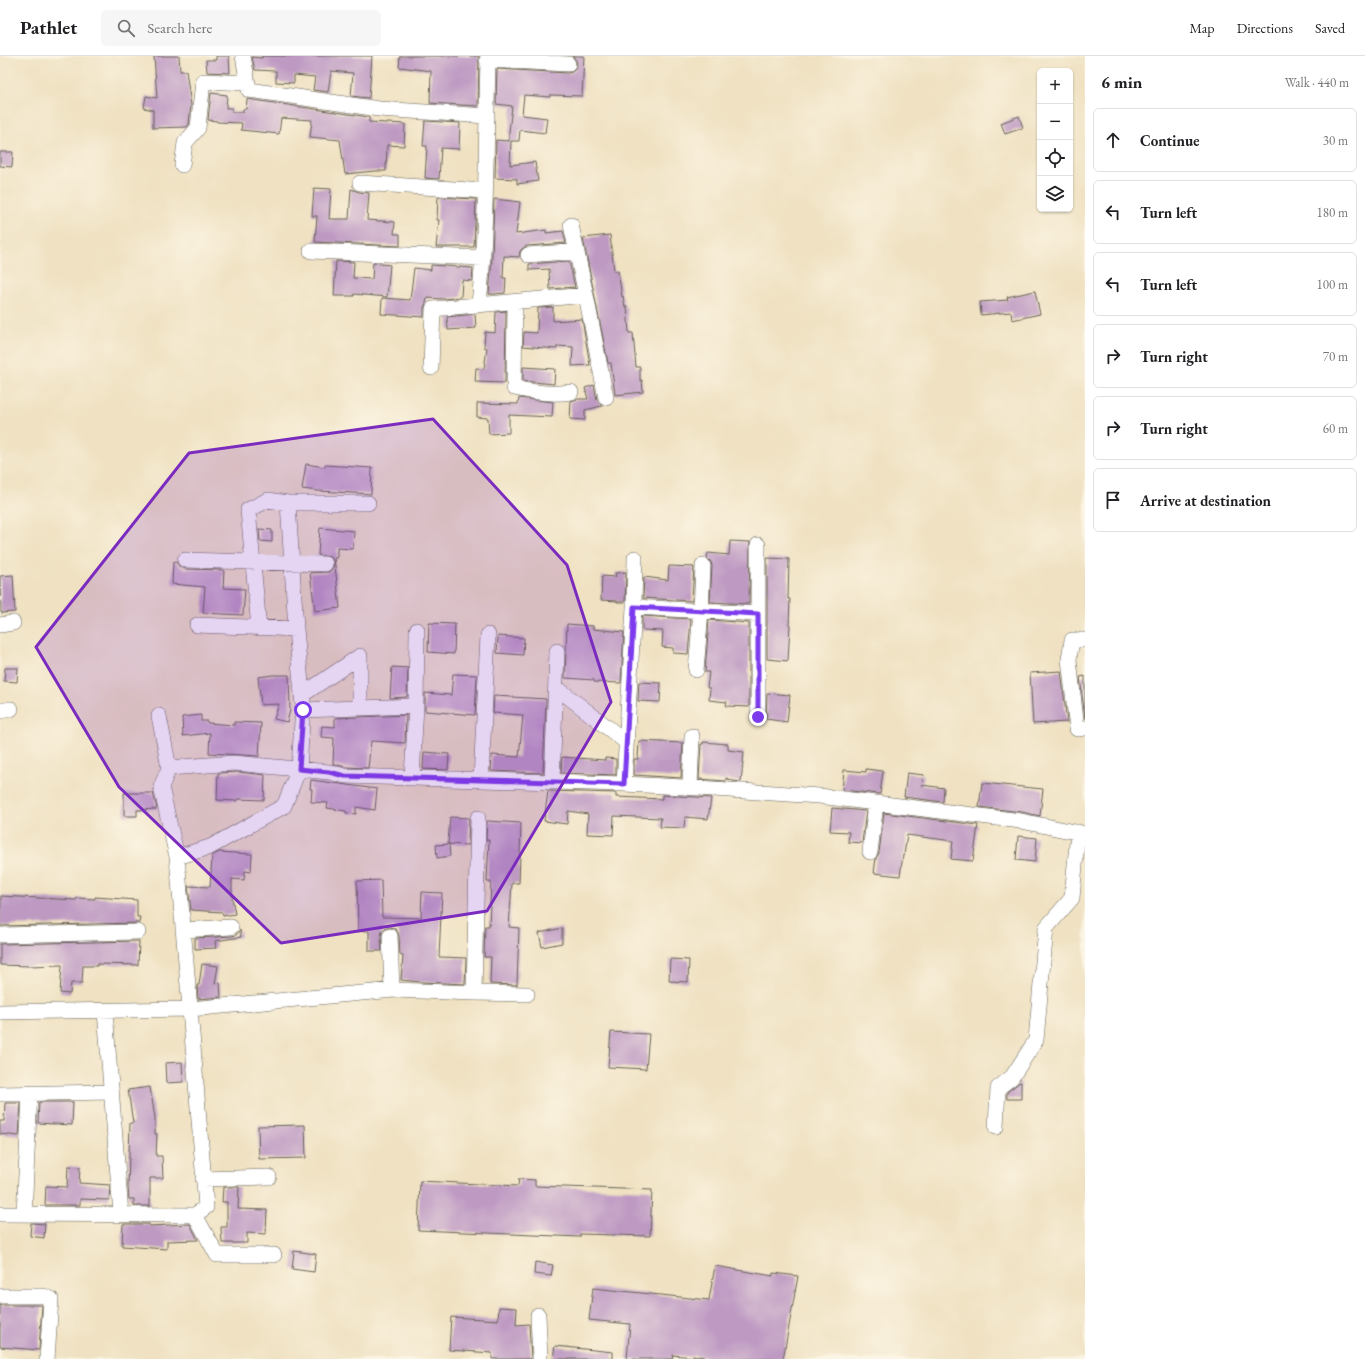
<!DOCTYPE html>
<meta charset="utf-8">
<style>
body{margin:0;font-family:"EB Garamond",serif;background:#f6f6f6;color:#202124}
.controls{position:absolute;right:12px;top:12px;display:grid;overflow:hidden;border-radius:6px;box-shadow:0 1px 3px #0004}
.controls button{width:36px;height:36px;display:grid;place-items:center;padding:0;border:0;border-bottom:1px solid #e0e0e0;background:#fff;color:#202124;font:20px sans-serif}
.stop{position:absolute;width:12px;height:12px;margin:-9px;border:3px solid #7c3aed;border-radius:50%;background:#fff}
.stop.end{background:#7c3aed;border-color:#fff;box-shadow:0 1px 4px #0008}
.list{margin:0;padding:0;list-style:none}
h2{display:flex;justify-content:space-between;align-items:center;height:52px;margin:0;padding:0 16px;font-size:17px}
h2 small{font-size:13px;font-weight:400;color:#757577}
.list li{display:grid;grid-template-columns:26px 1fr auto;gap:12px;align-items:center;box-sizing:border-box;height:64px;margin:0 8px 8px;padding:0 8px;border:1px solid #e0e0e0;border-radius:6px}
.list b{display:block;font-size:15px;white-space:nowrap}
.list em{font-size:13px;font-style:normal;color:#757577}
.icon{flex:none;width:22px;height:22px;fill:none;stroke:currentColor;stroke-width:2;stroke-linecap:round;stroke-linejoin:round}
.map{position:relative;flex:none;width:1085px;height:1303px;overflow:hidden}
header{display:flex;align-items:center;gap:24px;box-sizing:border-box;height:56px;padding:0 20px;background:#fff;border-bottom:1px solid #e0e0e0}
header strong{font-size:19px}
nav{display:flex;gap:22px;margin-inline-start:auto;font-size:14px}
.search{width:280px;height:36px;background:#f6f6f6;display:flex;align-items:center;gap:10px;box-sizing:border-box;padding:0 14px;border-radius:6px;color:#757577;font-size:15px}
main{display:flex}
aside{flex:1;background:#fff}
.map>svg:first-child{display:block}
.building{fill:#be9ac3}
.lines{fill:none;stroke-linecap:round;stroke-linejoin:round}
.minor-casing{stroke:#666156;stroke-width:16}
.minor{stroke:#fff;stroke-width:15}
.route{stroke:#7c3aed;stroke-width:5}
.marked{fill:#7b2cbf;fill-opacity:0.2;stroke:#7b2cbf;stroke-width:3;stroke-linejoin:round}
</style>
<header>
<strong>Pathlet</strong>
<div class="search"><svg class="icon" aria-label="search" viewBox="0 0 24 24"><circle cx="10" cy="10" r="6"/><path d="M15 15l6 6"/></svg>Search here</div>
<nav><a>Map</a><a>Directions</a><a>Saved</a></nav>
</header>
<main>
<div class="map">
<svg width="1085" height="1303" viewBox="0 0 1085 1303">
<rect width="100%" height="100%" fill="#fcf5e5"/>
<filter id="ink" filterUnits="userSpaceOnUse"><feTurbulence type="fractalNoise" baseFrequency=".025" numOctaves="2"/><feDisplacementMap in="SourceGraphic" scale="8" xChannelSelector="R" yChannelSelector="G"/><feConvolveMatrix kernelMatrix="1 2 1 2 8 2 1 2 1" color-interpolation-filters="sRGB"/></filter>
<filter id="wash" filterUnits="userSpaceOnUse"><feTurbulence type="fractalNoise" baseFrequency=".012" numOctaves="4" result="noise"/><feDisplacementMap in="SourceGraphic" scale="16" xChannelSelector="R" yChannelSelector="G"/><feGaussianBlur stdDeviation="0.9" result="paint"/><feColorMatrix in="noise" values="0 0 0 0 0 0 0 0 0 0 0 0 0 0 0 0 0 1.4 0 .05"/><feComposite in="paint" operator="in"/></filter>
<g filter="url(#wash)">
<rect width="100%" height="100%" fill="#efe1c1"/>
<g id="blocks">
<path class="building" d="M154,0H179L180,15H186L191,49L189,68L187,71L153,72V54L144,52L146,40L157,42Z
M216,0H229L230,17L207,16L206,4H216Z
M262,0H372L369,42L351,40L353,17L331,15L328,36L313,34L315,21L294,19V27L276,26V15L255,14L252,1L262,2Z
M400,0H479L478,50L430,47L431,15L399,11Z
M572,0H584L582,40L550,39V41L524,39L522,59L547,62L545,77L520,74L519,85H511L510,109L535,106L538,125L517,128V123L495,122L496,84L509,85V76L512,50L496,48L497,13L568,17L572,16L575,13L577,9L576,4Z
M211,37L227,39L226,52H232V56H243V53H246L247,43L369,61V66L405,68L404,90L387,89L386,115H375L345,118L340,84L310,81L312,64L281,62L279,78L241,74L242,67L217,66V65L208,64Z
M1019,60L1023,72L1005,78L1001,67Z
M425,65L460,67L459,93L441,92L439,123L425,122L427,90H423Z
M0,96H13L12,111L0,110Z
M314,132L331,133L329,163H349L351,133L359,136L369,137L367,164L395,166L394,178H400V190L315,186L317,160H312Z
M438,141L476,143L474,191H436L439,164H437Z
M494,143L520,146L516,178L546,174V177L563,175L566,187L527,190L523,192L520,195L519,201L504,200L503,222H506L505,237L494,238H489L492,203Z
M610,179L614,215H618L622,241L623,240L625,251H627L629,277H633L636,311H640V324H642L643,336L615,339L611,307H608L583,182Z
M336,205L354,206L353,222L372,223L373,207L390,209L387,241L354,238V240H334Z
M569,205L575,231L550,233L549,213L529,214V208Z
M431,209L473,212L472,225L462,224L461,241L444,243L427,242L426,247L424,252V261L381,258L382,242L410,244L414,212L431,214Z
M1035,235L1040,258L1012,264L1011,256L981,259L980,246L1008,244L1007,241Z
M553,251V265L582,263L590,309L572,310L573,291L557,290V293L523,290L524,276L537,277L538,252Z
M506,255L505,327L475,326L476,312L484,313L487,292L484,291L485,276L495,277L496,256Z
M475,258L476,272L448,274L447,261Z
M523,311L555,313L554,328L523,325Z
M594,329L597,344L602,350L585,354V364L570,363L571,345L577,343H588L585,332Z
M519,342L553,346L552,361L509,359V377L489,378L488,362L477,361V347L518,348Z
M306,408L325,411V409L372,412L371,438L318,435L302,433Z
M320,472L354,475L353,493L337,492V502H334L340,552L315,555L310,517L329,516L332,513L334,509L333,504L330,501L318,499Z
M259,473L272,474V486L260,485Z
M730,485L750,486L749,548L710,546L712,510L711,506L707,502L708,497L729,499Z
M767,502L789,503L788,543H790L789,569H790L788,605L767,603Z
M173,506H176L180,511L185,513L224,514L223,532L245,533L243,559L203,557L205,531L172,528Z
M669,510L694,511L692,545L643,542L644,521L668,524Z
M626,516L625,546H617V545L601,544L602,520L616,521L615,517Z
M13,519L15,556L1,557L0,520Z
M642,560L691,563L688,598L673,597V592L662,591L663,575L642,574Z
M709,564L749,567V651L726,650L727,646L709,644L710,632H707L709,616H705Z
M429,567L455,568L454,598L428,596Z
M567,568L593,570V573L624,576L621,627L594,626V624L565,622Z
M498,580L524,582L523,599L497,597Z
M392,611L408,612L407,641L390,642Z
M5,612H18L17,626L4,625Z
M1061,615L1067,666L1033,668L1030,617Z
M453,618L477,619L475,659L425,655V637L451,639Z
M273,619H289L290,654L287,666L274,663L279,648L261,649L258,621Z
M1085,620V663L1080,621Z
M639,626L661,627L660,646L638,645Z
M767,637L790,639L787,666L766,663Z
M494,640L546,643L543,717L491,715L492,699L519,701L523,659L493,657Z
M201,659V665H207L208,667L234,669V666L261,667L259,700L209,697L210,677L183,680L182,661Z
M406,659L405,687L371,685L368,712L346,711L333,708L334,682L321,681L322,670L335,671V662Z
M639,685L683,687L681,722L634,719V703H638Z
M703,686L728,688V694L744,696L741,726L733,725L726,722V725L699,723L701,688H703Z
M424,696L449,698L448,714L423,713Z
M562,701L605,704V702L616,703V719L561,717Z
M866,713L883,715L880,738L842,734L844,714L866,716Z
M239,716L265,719L264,744L237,743V745L217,744L218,717Z
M907,717L924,719L922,729L944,732L943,746L904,741Z
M311,724L377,733L375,754L356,751V758L346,757V755L327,752L328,747L311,746L312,733H310Z
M982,727L1043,733L1040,760L1022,756L979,751Z
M548,735L616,737V741L662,743V739L711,742L708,763L685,761L684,772L660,771L661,762L614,760L613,779L587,778L588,758L568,755L567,768L544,765Z
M124,737H153L157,753L137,754V760H124Z
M832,752L866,755L862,787L848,786L849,776L830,775Z
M884,757L978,769L973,805L951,803L953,785L907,779L904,799H903L900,820L874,817L876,802L879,797Z
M450,761L469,762L468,789L448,788Z
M487,765L521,767L519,827H512L509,871L519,872L517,929L490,928L491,901H484L485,870H489L491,826H487L489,784H486Z
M1018,780L1037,782L1035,806L1016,804Z
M449,788L450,800L437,802L436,789Z
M219,796L252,798L251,816L245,815L244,824L232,823V841L235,858L223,860L222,856L191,854L188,830L210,831L212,800Z
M381,824L382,861L421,862L422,836L442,837L439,901L466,902L465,928L421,926L401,924L403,900L400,899L399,879L397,875L394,872L390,871L386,872L382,875L381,880L382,895H369V875H358L357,825Z
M1,840L76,844L77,842L95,843V841L137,844V861H140L139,867L0,870Z
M562,872V887L542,891L539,877Z
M240,874L241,881L215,885L216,892L195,893V882L232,880L236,879Z
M139,885L138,909L98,908L97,910H83L82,927H71L70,938L60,937L62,909L29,910L0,909V888Z
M670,903L689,904L688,926L669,925Z
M202,908L218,910L215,928L220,927L221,941L198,943L197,929H199Z
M611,976L649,978L646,1013L608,1011Z
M182,1006L183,1026L166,1027L165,1007Z
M1020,1026H1021V1043H1007V1036Z
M150,1031L155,1062V1078H157L156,1100H162L163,1122H150V1150H134V1143H129L128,1131L130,1067H133L128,1034Z
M39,1046H73L72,1069L38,1067Z
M5,1047H21L19,1080L0,1078V1065H4Z
M305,1069L306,1102L259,1103L258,1070Z
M68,1110L80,1111L79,1127L110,1129L109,1144L80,1143V1149H45L46,1130L67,1131Z
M519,1123L535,1124V1130L652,1134L650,1180L580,1178V1181L418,1174L420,1125L518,1130Z
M223,1131H239L238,1153L267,1154L266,1178L247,1177V1187H222L221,1171H227V1146H222Z
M31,1167L45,1168L44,1182L30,1180Z
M123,1168H149V1170L190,1168L198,1184L167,1185V1193L122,1190Z
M294,1195L316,1198L314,1216L292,1213Z
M535,1206L553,1209L551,1220L534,1218Z
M715,1210L773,1220V1217L798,1220L783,1303H714L693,1299V1301L673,1299L672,1303H627L630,1268L589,1264L593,1232L709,1244Z
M0,1249H42L39,1294L0,1291Z
M499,1251L517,1252L516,1269L529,1268L531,1303H492V1297L449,1294L451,1261L498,1264Z
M555,1290L613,1296V1303H553Z"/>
</g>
</g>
<g filter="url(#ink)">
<use href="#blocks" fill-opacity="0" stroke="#666156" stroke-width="1"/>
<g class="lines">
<g class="minor-casing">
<path id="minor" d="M243,0L249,34L379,53L487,60
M487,4L568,8
M182,109L185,87L198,72L203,25L248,27
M360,127L485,135
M571,169L586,239
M311,195L483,202
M528,199L577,195
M515,246L514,332C532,336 552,339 571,336
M479,249C487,166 486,83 488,0
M431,312L433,253L586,239L606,342
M185,504L325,508
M634,551L635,502
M0,569L13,567
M197,569L296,573
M259,572L248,454L268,444L288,447
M1085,584H1072L1069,603L1077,673L1085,672
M696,614L701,555L703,510
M556,631L626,686
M302,639L360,600V652
M303,654L416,650
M0,655L11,653
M159,660L169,712
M758,661V489
M412,721L416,650L417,574
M481,724L488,579
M552,726L557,595
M624,728L634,551L758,558
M690,731L692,680
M870,796L876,747
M177,801L210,791L284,750L299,713L303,649L296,573L288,447H368
M183,874L231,871
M0,879L138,876
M390,880L392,934
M474,937L527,938
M105,955L121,1158
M0,956L190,953L177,801L161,731L169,712L234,707L329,716L345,720L624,728L684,731L819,740L1021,765L1085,778
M0,1038L111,1036
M996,1071L998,1032L1012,1021L1036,984L1046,872L1072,842L1078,776
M203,1123L269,1121
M0,1158L195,1159
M24,1158L30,1038
M274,1199H217L195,1159L206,1151L190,953L394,934L474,937L478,762
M0,1240H44L51,1243L47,1303
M538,1259L540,1303"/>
</g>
<use href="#minor" class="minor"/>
</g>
</g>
<g class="lines" filter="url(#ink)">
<path class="route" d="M303,654L299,713L329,716L345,720L624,728L634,551L758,558V661"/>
</g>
<path class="marked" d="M433,363L567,509L611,646L487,855L281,887L119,731L36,591L189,397Z"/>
</svg>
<div class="controls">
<button>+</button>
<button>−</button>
<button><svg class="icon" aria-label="locate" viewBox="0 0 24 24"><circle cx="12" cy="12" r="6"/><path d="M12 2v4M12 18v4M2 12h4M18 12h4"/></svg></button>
<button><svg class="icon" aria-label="layers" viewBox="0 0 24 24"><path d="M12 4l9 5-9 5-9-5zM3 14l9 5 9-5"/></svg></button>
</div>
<div class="stop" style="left:303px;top:654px"></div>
<div class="stop end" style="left:758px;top:661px"></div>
</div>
<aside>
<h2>6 min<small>Walk · 440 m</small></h2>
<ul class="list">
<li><svg class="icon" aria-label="ahead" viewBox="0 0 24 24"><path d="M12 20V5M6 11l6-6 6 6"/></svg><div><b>Continue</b></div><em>30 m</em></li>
<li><svg class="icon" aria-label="left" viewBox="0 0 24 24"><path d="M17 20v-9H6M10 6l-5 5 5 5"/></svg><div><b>Turn left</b></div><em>180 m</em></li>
<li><svg class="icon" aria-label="left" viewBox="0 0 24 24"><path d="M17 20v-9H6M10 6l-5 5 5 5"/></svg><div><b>Turn left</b></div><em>100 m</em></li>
<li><svg class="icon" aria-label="right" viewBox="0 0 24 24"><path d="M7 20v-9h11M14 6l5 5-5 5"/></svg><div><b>Turn right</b></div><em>70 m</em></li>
<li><svg class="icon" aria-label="right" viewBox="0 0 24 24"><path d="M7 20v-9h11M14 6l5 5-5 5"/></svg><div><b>Turn right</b></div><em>60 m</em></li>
<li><svg class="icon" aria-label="arrive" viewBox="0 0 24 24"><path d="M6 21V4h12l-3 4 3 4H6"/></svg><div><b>Arrive at destination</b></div></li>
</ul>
</aside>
</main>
